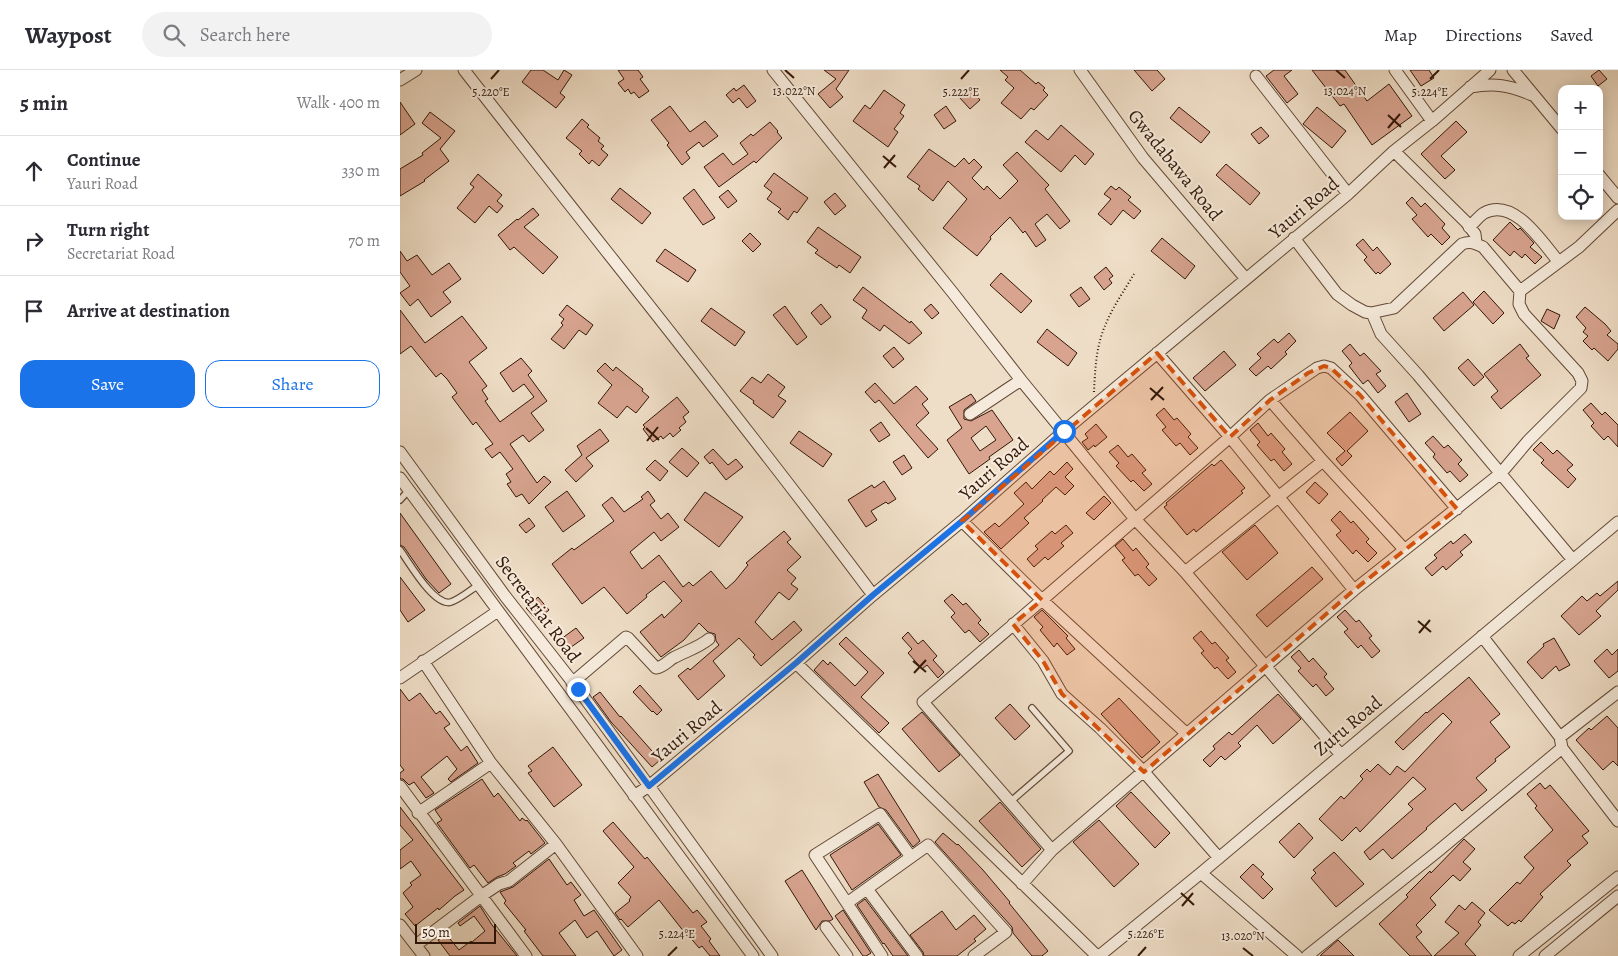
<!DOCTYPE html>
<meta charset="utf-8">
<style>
body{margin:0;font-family:Alegreya,serif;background:#f2f2f3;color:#2b2b33}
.controls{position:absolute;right:15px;top:15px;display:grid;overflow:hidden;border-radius:10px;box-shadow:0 2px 12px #0003}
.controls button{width:45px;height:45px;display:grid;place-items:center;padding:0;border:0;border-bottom:1px solid #e1e1e2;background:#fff;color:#2b2b33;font:25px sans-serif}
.scale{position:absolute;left:15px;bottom:12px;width:81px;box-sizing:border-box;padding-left:5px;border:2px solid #331707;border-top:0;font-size:14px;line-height:18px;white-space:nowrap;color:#331707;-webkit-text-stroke:4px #f5eadb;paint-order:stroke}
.stop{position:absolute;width:15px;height:15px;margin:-11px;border:4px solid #1a73e8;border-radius:50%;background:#fff}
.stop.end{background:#1a73e8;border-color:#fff;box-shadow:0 1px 5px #0008}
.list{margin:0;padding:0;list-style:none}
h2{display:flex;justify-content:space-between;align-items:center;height:65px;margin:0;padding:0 20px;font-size:21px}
h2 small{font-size:16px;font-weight:400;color:#7c7c81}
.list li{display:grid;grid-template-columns:32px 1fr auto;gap:15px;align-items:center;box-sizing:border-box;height:70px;padding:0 20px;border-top:1px solid #e1e1e2}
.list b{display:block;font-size:19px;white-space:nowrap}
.list p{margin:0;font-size:16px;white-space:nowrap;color:#7c7c81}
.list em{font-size:16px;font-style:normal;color:#7c7c81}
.actions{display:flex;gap:10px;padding:15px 20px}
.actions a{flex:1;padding:11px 0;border:1px solid #1a73e8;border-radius:15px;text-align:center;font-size:18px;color:#1a73e8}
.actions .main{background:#1a73e8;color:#fff}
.icon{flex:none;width:28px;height:28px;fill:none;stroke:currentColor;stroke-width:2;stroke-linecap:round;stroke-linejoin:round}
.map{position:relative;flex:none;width:1218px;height:886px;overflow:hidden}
header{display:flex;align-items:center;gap:30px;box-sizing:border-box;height:70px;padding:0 25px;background:#fff;border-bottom:1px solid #e1e1e2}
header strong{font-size:24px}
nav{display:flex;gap:28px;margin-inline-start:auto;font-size:18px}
.search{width:350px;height:45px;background:#f2f2f3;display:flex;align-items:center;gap:12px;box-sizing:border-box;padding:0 18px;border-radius:28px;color:#7c7c81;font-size:19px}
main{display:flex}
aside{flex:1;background:#fff}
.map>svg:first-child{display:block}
.building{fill:#d8a490;stroke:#331707;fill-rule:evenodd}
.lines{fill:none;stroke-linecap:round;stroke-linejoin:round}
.lane-casing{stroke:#624937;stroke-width:8}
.street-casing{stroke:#624937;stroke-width:13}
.path{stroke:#331707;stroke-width:2;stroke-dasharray:1 2.5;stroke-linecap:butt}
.lane{stroke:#f5eadb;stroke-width:5.5}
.street{stroke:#f5eadb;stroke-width:11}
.route{stroke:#1a73e8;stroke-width:6}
.marked{fill:#d6520c;fill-opacity:0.2;stroke:#d6520c;stroke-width:4;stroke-dasharray:10 6;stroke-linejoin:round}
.ticks{fill:none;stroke:#331707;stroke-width:2}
.labels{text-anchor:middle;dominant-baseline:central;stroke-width:4;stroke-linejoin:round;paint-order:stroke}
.street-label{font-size:19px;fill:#331707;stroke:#f5eadb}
.ticks-label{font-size:12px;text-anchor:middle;fill:#331707;stroke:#f5eadb;stroke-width:4;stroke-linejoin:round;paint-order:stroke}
</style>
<header>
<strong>Waypost</strong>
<div class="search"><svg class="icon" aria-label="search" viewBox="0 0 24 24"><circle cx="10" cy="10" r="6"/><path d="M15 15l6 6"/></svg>Search here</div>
<nav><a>Map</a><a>Directions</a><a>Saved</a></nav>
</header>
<main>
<aside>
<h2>5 min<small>Walk · 400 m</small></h2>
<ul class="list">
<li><svg class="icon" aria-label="ahead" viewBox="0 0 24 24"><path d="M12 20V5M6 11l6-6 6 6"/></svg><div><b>Continue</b><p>Yauri Road</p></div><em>330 m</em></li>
<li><svg class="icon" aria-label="right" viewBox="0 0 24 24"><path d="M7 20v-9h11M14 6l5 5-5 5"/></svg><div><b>Turn right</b><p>Secretariat Road</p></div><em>70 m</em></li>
<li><svg class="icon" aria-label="arrive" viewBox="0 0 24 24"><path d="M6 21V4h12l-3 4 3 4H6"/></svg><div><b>Arrive at destination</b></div></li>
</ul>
<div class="actions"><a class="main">Save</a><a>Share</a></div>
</aside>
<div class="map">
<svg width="1218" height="886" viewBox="0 0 1218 886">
<rect width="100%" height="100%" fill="#efdec7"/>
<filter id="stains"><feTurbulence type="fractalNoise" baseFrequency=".004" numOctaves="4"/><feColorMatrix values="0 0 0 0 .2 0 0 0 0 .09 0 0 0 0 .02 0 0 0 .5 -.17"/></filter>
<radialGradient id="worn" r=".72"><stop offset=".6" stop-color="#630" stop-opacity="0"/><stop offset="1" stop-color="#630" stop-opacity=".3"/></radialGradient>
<path class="building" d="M131,0H143L158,10L164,0L172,5L160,23L165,27L156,38L122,12Z
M218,0H238L243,7L240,9L249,21L239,28L234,22L231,24L228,19L225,22L218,13L224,9Z
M424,0H449L436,19L443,27L430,38L418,24L436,9Z
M600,0H620L636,14L638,12L645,18L643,20L648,25L634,40L631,38L621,49L601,33L614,18L605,10L608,7Z
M734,0H757L765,9L752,21Z
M874,0H892L884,6L898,24L887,33L866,6Z
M912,0H945L967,31L989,14L1012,46L972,75L944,34L940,36Z
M1010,0H1029L1034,8L1021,16Z
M1199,0L1207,9L1198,16L1191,6Z
M344,15L356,31L347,38L339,28L333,33L326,25L334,18L336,21Z
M570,18L580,30L570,39L559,27Z
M484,20L505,35L500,43L504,46L494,59L498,62L488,77L453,51L465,35L470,39Z
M0,32L15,54L0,65Z
M270,36L290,62L305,51L318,66L303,77L299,72L286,82L290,88L282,95L267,75L269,73L251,50Z
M546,36L556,51L544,59L534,45Z
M779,37L810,62L801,73L770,48Z
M917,37L946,61L932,78L903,54Z
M30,42L55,61L40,79L49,91L24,110L25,111L0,126V99L23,85L22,83L41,68L22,53Z
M182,49L189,55L187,57L200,68L198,71L204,76L201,79L208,85L199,96L192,90L189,94L179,84L182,81L166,68Z
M1056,51L1067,62L1041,86L1055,100L1045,109L1021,84Z
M370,52L378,61L377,62L382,68L356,93L354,91L319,117L304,97L323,83L333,95L348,84L340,73L351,64L353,66Z
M661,55L694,84L685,95L675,85L661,102L625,72L636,60L648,70Z
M861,57L869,66L859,74L851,64Z
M529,79L555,97L564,88L569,94L574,89L582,97L572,108L584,120L587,116L600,129L618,111L603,95L617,82L649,115L645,119L670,151L660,159L647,144L635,154L646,170L636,177L625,161L623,163L610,147L590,167L591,169L577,186L543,158L567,129L548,111L533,131L518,119L520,116L507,107Z
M826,94L860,123L850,135L816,105Z
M374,103L408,128L397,143L394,141L388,150L378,142L381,139L367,129L372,122L364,116Z
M78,104L102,125L97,131L103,136L97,143L89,136L75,153L57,138L74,117L70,114Z
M711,116L716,120L719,117L731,127L728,130L741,141L734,149L723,140L711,155L698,144L711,129L704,124Z
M220,118L251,143L242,154L211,129Z
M294,119L315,148L303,155L283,128Z
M328,120L337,131L328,138L319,127Z
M435,123L446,136L435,145L424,132Z
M1012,127L1021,137L1025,133L1045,154L1042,158L1050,167L1042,175L1031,164L1028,167L1012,149L1017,145L1006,133Z
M133,138L139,145L124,157L158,187L143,204L114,177L110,180L98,165L117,149L118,150Z
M1110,152L1118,160L1120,158L1121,159L1134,173L1130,177L1142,187L1135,194L1125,184L1122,188L1114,181L1110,186L1093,170Z
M418,157L461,187L450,203L439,195L437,198L415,183L418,180L407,172Z
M350,163L361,174L353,182L342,171Z
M762,168L795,196L785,209L751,181Z
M963,169L973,181L977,177L991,194L980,204L978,202L976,204L964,190L967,187L956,175Z
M265,179L296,200L288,212L256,191Z
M0,181L7,191L17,185L32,205L49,193L61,209L43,222L51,232L31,247L18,229L10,236L0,223L10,216L0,202Z
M706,197L713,206L709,209L712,213L704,220L694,207Z
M601,203L632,231L621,243L590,215Z
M463,217L510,253L511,251L522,263L509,274L484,255L480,261L462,248L467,240L453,230Z
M681,217L690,229L679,237L670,225Z
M1084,221L1104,243L1093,254L1073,232Z
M1063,222L1074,235L1044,261L1033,248Z
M421,234L431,247L421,255L411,243Z
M531,234L539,243L532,249L524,240Z
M167,235L193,255L186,265L179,260L164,279L151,269L163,255L161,253L164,249L159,245Z
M385,236L407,267L397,275L373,245Z
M1185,237L1205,254L1211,261L1207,265L1218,274V279L1208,291L1194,278L1192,280L1183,271L1188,266L1183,262L1186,258L1176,247Z
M311,238L345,262L335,276L301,251Z
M1147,239L1160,245L1154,259L1141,251Z
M0,240L25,273L62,246L87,278L69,292L87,316L82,320L88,329L85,331L100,352L134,327L124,314L113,322L100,303L121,288L132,301L128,305L147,331L131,343L144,360L129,372L123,365L110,374L137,413L144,406L151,412L129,434L122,424L116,427L107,414L111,412L106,404L113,399L100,382L92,388L85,379L93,374L76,352L73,355L52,327L57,323L47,309L41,303L36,307L11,276L0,284Z
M647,259L677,283L668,296L637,272Z
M889,263L896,271L885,282L887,284L871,299L868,296L856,306L849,299L861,288L857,284L874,269L878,273Z
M950,274L960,286L964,283L981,301L976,304L986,316L978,323L968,310L963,314L949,296L952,293L942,281Z
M1120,274L1129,286L1126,288L1141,305L1101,339L1091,327L1098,321L1084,304Z
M494,277L504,289L493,298L483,286Z
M824,281L836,295L805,321L793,308Z
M1068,289L1084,307L1074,316L1058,298Z
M205,293L213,301L216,297L243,319L242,321L249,327L236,343L227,336L217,348L198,333L212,315L197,301Z
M368,304L385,317L378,326L386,331L373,348L353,333L354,331L340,321L352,307L361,313Z
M475,313L494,334L516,316L528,329L522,334L529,343L516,355L538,379L528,388L479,330L475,333L465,322Z
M1007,323L1021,344L1009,352L995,332Z
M571,324L576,331L564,340V349L571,351L592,340L613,370L589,387L590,389L569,404L547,370L562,358L549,337ZM586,356L596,370L580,381L571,368Z
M277,327L289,342L283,347L286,352L279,358L281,360L273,367L270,363L263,369L261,366L253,372L243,359L245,357L243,355Z
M1191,333L1202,345L1205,342L1218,355V377L1208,366L1204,370L1191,356L1194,353L1183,340Z
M764,338L774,350L777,348L791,364L788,367L798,378L790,385L780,373L776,376L762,360L766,357L756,345Z
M950,342L968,361L947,381L952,386L942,396L936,389L945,381L927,363Z
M481,352L490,365L479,372L470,360Z
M858,353L868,366L871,363L885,379L882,382L892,394L884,401L874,389L871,391L857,375L860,372L850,360Z
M696,354L707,367L695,377L694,375L688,380L682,372L688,368L685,364Z
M200,359L209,371L186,388L193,396L176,412L165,400L182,385L177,376Z
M399,361L432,384L423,397L390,373Z
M1033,366L1044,378L1048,375L1062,390L1058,394L1068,405L1060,412L1050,401L1047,403L1033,387L1035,384L1025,373Z
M1141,372L1153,384L1157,380L1173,395L1167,400L1176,409L1168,418L1141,393L1144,390L1133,380Z
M718,375L728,387L732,384L746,400L742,403L752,414L744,421L733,410L731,412L716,396L719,393L709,382Z
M282,378L299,393L287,407L269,392Z
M313,379L328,395L336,389L343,397L326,410L312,392L310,394L304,387Z
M504,385L512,398L502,405L493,392Z
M255,390L268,401L260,411L246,399Z
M821,390L845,418L841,421L843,423L796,462L794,459L787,465L764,437L767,435L766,433L812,394L814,396Z
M667,392L673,399L665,407L674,416L665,425L656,417L642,430L643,431L624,448L629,453L601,479L584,462L595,453L599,457L624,434L614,423L626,412L632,419L650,401L654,405Z
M484,411L496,429L488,434L486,432L471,441L477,450L466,457L448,430L472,415L474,418Z
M915,412L928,424L919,434L906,422Z
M167,421L185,446L163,462L145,437Z
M248,421L255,431L250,435L261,449L268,443L279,457L261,471L254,462L230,482L242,499L259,485L283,517L289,512L293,516L311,501L326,519L335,511L348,495L346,493L384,461L391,469L387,472L401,487L387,500L396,508L391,514L398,519L389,530L379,522L355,552L372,570L394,551L402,560L361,596L353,587L355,585L339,568L313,591L325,606L298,630L278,606L288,598L290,600L319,575L316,571L315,564L308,562L299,553L284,570L261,587L240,562L262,544L264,548L282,531L264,511L246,525L247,527L227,544L204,517L182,534L152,494L172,478L174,480L214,451L202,435L212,427L224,442L243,429L241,427Z
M305,422L343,447L319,477L284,450Z
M704,426L711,433L694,450L686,443Z
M940,441L951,453L953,451L969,469L966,472L977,483L968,492L956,480L953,484L936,465L941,461L931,450Z
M0,443L51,514L39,523L26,509L4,477L0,475Z
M129,448L135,456L126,463L119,455Z
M666,455L673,463L661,473L664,476L648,490L645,487L634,497L627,489L638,479L635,476L652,461L655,464Z
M855,455L878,483L847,510L822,482Z
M1065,464L1072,472L1060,482L1063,485L1046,500L1043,496L1032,506L1025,498L1037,488L1034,485L1051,471L1053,474Z
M723,469L733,481L736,478L749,494L746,497L757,509L749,516L738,504L735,506L722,490L725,488L715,476Z
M912,497L923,509L867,557L856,545Z
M0,507L25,540L8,552L0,540Z
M1218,511V520L1196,541L1201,546L1179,565L1161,546L1182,526L1187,531L1197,523L1200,526Z
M552,524L563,535L566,533L581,550L578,553L589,564L580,572L569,560L565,563L551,547L555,543L544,531Z
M138,527L149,540L137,550L126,538Z
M642,540L668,566L666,568L675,579L667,585L657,573L654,577L640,560L643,557L634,547Z
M945,540L956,552L959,550L972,566L969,568L980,581L972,588L961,575L958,578L944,562L948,559L937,547Z
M176,558L184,568L164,582L157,572Z
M801,561L812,574L815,572L829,588L826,590L836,602L828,609L817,597L815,599L801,583L804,581L793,568Z
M508,562L518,574L523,570L537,586L533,590L544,602L538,608L527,595L522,599L508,583L512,579L502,568Z
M446,567L484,603L461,627L489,653L479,663L414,600L423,590L428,595L430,592L455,616L468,602L439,574Z
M1154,568L1170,595L1159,601L1156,596L1142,609L1127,592L1144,576L1143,574Z
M1207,579L1212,585L1218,579V601L1209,608L1194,591Z
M899,580L909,592L913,588L927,604L924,607L934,619L926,626L916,614L913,617L898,601L901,598L891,587Z
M1069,607L1100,644L1090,652L1110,677L1095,689L1096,691L1076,708L1087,720L1062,741L1055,733L1026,758L1027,759L992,789L983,779L970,790L964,782L1013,739L1008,734L1026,719L1013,707L960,762L956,757L942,771L919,749L941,726L944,729L963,709L960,706L967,699L970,702L978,694L990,705L997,696L1005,702L1052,652L1043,643L1003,680L995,672L1026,642L1027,643Z
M240,615L262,640L257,645L253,641L252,642L233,622Z
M0,619L9,631L20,623L36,644L40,641L50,654L44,658L61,681L67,676L78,693L51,712L48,709L57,699L47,686L21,707L34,723L26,728L14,712L9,715L3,709H0V703L4,700L0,695Z
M200,622L220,647L221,646L260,690L252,697L211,652L193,627Z
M878,624L901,649L873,674L857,655L838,673L841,676L825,690L821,686L810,697L803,690L815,679L813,676L829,662L832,665Z
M719,628L760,672L742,688L701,644Z
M610,634L630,656L615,670L595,648Z
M522,642L560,685L539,702L502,659Z
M1207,646L1218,658V696L1213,691L1203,700L1176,670L1189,658L1191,660Z
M153,677L182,715L154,737L128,703L132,701L128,696Z
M478,704L520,771L513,777L486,740L479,737L464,712Z
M82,709L94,727L98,723L120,751L122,748L126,751L127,750L145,773L131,784L129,781L113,793L116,796L105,804L97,807L88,813L74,795L70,798L37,753L42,750L35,740Z
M1140,713L1145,719L1150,715L1189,761L1182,766L1188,773L1167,791L1171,795L1140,824L1143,827L1121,852L1119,850L1115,854L1112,852L1108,856L1089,840L1117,812L1120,814L1134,798L1124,787L1153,760L1135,738L1137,736L1127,724Z
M731,722L770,763L755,778L716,736Z
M600,732L641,779L622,797L579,751Z
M0,737L64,820L55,826L39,840L38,838L15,856L5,844L13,837L3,823L12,815L10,813L21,805L11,791L0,799V780L13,770L0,755Z
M699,750L739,794L714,817L673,772Z
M213,752L245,789L247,787L293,843L297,840L307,852L301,856L311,869L309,871L320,886H310L302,876L299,878L289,866L288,867L259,830L228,857L221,849L220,850L215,843L230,831L229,830L231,827L218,813L234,797L203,761Z
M899,753L913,768L894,788L879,772Z
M478,754L501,785L452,820L430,785Z
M543,763L557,775L558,774L583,800L610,832L609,833L648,881L642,886H632L613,863L612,857L535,772Z
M1064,769L1075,779L1063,792L1071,799L1060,811L1053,805L1030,828L1036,835L1016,855L1022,862L1016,867L1032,886H1010L979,854L1008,827L1006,825L1030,801L1031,803Z
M934,782L964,814L936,837L911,808L916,803L913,800Z
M149,789L167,815L171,812L181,825L174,830L184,846L194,840L222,880L214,886L197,861L187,868L175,850L159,863L176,886H143L124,861L126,860L104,833L106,831L100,822L113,817Z
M853,794L864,804L861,807L873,819L863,829L840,807Z
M402,800L433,849L430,851H422L416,860L385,811Z
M465,829L508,886H493L484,873L483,874L457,835Z
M1072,832L1085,843L1078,852L1081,855L1065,874L1076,886H1034L1059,863L1045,852L1059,835L1065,840Z
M80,836L92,855L117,886H50L38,870L46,864L59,880L71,871L72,872L85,861L74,846L60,856L58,853Z
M443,840L471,883L466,886H463L435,846Z
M542,841L556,860L574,845L586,859L574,869L576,871L557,886H524L523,882L510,865Z
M938,870L954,886H920L922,884Z"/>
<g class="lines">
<g class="lane-casing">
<path id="lane" d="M0,430L9,420
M0,480C9,492 34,537 51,532C60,529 70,520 79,515
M610,732L669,681L632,638"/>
</g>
<g class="street-casing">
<path id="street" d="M64,0C200,175 340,347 473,525
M373,0L553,223L621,310L735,449L785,502L941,685
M680,0L743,88L846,209
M995,0L1032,51
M1113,0L1162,59
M856,6L948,124
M0,10L16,0
M1070,17C1095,13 1109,15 1132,25
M994,81L1066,152L1075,164L1076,173
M1199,105L1218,128
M1069,157C1074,153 1079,146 1084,143C1114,127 1142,172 1158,191
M1120,221L1179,177L1218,140
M972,243L981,264L1018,305L1173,490
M757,283L830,367L954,520L1101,403L1128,371L1181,318L1182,311L1178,303L1124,244L1119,234L1120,221L1083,177C1075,173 1070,171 1062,174L994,238L971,243L965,242L952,235L937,224L894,168
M870,330L923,391L1004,479
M570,344L621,310
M0,382L105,526L178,619L249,716L372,886
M0,408L353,886
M562,451L642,530L830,367L870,330L917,298L924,296L931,298L960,325L1057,439
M785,502L923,391
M613,554L643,591L662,624L700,658L744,702L819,788
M1082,566L1160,667L1162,678L1218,751
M23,591L91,693L156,774L237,886
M396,593L697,886
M0,608L98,541
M172,613L226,567L228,568L256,598C263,597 267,592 273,588C286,581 298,578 309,569
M1160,667L1218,622
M0,716L126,886
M234,726L249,716L396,593L473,525L562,451L664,361L948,124L994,81L1032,51L1090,0
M18,743L91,693
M652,780L523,632L642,530L787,664
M801,803L897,886
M622,814L652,780L954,520
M467,819L517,886
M447,833L528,775L606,862L574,886
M0,855L24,886
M426,857L447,886
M16,875L81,826L99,814L109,811L156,774
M482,886L415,785L480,744L511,787
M699,886L801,803L1218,452
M907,886L1037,782L1162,678
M1119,886L1218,807
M1145,886L1218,826"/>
</g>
<path class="path" d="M694,322C695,301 696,276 705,256C712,238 724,221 734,204"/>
<use href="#lane" class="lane"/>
<use href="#street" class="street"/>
</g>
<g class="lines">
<path class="route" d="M178,619L249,716L396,593L473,525L562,451L664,361"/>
</g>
<path class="marked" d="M757,283L830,367L870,330L908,303L924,296L931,298L960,325L1057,439L954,520L744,702L662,624L643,591L613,554L642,530L562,451Z"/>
<path class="ticks" d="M385,0L394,8M936,0L945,8M91,9L99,0M561,9L569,0M1030,9L1039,0M988,45L1001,57M988,58L1000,44M483,86L496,97M484,98L495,85M750,318L764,330M751,330L763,317M246,358L259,370M247,371L258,357M1018,551L1031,562M1019,563L1030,550M513,591L526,602M514,603L526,590M781,823L794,835M782,836L793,823M843,878L853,886M268,886L277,877M738,886L746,877"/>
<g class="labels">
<g class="street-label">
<text transform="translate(775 95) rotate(51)">Gwadabawa Road</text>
<text transform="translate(904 138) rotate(-40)">Yauri Road</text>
<text transform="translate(594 399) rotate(-41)">Yauri Road</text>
<text transform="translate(138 539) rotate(53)">Secretariat Road</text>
<text transform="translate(948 656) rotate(-40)">Zuru Road</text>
<text transform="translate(287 662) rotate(-40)">Yauri Road</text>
</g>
</g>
<g class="ticks-label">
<text x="394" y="25">13.022°N</text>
<text x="945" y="25">13.024°N</text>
<text x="91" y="26">5.220°E</text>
<text x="561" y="26">5.222°E</text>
<text x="1030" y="26">5.224°E</text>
<text x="277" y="868">5.224°E</text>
<text x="746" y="868">5.226°E</text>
<text x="843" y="870">13.020°N</text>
</g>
<rect width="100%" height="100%" filter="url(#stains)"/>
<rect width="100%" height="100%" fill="url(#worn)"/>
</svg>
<div class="controls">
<button>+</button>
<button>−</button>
<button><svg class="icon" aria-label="locate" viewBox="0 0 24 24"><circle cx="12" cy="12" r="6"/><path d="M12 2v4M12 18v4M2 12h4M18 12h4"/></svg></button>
</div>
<div class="scale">50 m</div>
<div class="stop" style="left:664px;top:361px"></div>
<div class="stop end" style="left:178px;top:619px"></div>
</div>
</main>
